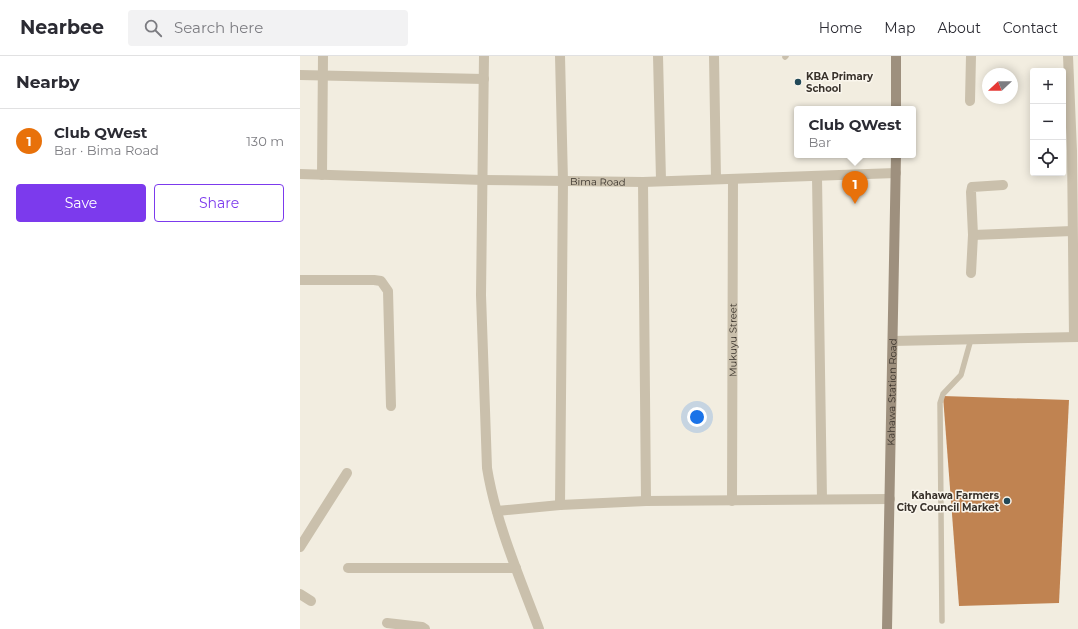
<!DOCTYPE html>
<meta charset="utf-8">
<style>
body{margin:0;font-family:Montserrat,sans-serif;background:#f2f2f3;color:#2b2b33}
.controls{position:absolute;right:12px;top:12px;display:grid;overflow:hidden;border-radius:4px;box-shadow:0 2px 10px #0003}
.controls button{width:36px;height:36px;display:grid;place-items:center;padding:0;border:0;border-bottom:1px solid #e1e1e2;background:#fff;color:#2b2b33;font:20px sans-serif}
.compass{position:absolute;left:682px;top:12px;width:36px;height:36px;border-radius:50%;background:#fff;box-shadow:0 2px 10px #0003;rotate:248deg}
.you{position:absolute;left:397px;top:361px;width:14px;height:14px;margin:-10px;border:3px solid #fff;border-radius:50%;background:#1a73e8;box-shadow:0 0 0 6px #1a73e833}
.badge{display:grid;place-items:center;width:26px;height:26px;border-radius:50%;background:#7c3aed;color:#fff;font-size:13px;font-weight:700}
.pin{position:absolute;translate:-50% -33px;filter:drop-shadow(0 1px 2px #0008)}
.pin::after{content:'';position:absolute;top:21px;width:14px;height:12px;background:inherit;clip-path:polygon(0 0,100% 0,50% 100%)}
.popup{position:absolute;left:494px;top:50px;width:122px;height:52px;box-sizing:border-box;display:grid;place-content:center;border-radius:4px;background:#fff;filter:drop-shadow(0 1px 3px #0005);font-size:13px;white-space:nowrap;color:#7c7c81}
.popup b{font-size:15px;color:#2b2b33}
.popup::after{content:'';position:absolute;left:50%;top:100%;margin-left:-8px;border:8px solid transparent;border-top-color:#fff}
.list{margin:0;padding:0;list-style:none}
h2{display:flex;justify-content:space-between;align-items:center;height:52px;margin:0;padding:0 16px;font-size:17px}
h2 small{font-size:13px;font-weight:400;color:#7c7c81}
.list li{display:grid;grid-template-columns:26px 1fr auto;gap:12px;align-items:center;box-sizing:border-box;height:64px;padding:0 16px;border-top:1px solid #e1e1e2}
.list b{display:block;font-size:15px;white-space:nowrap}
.list p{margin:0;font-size:13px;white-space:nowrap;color:#7c7c81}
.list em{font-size:13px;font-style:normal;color:#7c7c81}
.actions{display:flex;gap:8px;padding:12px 16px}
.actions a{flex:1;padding:9px 0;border:1px solid #7c3aed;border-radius:4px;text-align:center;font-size:14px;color:#7c3aed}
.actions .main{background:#7c3aed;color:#fff}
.icon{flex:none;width:22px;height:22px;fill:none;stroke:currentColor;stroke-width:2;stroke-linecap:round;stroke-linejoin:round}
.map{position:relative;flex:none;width:778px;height:573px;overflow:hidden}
header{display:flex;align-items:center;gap:24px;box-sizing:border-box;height:56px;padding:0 20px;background:#fff;border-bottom:1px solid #e1e1e2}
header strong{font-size:19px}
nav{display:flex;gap:22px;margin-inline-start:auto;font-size:14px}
.search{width:280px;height:36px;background:#f2f2f3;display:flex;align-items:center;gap:10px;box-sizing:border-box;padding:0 14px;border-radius:4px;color:#7c7c81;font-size:15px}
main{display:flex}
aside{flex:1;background:#fff}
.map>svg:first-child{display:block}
.building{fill:#c08351}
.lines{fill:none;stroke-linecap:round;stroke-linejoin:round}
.lane{stroke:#cac0ac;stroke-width:5.5}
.street{stroke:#cac0ac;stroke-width:10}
.secondary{stroke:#9e907e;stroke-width:10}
.poi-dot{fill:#224958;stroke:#faf6ed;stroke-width:1.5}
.labels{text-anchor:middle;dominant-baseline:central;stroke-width:3;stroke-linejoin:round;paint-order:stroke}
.poi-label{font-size:10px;font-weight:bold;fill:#39322b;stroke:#faf6ed;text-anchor:start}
.street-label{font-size:10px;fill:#39322b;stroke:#faf6ed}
</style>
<header>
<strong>Nearbee</strong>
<div class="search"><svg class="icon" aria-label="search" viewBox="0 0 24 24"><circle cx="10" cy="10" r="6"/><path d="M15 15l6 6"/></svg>Search here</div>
<nav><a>Home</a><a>Map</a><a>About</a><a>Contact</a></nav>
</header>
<main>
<aside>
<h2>Nearby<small></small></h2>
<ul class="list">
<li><span class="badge" style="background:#e8710a">1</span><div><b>Club QWest</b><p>Bar · Bima Road</p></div><em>130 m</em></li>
</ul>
<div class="actions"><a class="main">Save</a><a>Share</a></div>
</aside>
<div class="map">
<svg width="778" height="573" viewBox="0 0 778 573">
<rect width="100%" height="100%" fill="#f2ede0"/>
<path class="building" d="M643,340L769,344L759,547L659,550Z"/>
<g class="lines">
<path class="lane" d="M485,1L486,0
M642,565L640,347L643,338L661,319L671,283"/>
<g class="street">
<path d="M184,0L181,239L187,412C196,467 219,520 239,573"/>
<path d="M358,0L361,124"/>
<path d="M414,0L416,123"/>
<path d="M768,0L772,95L774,281"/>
<path d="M0,19L184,23"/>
<path d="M670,45L671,0"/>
<path id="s1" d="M0,118L183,124L343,126L596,117"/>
<path d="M22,119L23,0"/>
<path d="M517,121L522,443"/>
<path d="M343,126L346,445"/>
<path d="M673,179L772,175"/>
<path d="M671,217L673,179L671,136L672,131L703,129"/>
<path d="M0,224H74L81,225L88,235L91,350"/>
<path d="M593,285L778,281"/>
<path id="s2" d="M432,445L433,123"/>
<path d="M260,449L346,445L590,443"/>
<path d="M197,455L260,449L263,125L260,0"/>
<path d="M0,491L47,417"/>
<path d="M48,512H216"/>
<path d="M0,538L11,545"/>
<path d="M87,567L122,571L125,573"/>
</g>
<g class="secondary">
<path d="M596,53V0"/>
<path id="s3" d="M587,573L596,99"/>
</g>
</g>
<g class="poi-dot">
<circle cx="498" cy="26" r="4"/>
<circle cx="707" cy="445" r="4"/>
</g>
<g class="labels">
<g class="poi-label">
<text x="506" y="20">KBA Primary<tspan x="506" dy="12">School</tspan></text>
<text x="699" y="439" text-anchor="end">Kahawa Farmers<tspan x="699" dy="12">City Council Market</tspan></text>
</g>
<g class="street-label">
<text stroke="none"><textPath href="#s1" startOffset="298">Bima Road</textPath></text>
<text stroke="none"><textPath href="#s2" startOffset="161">Mukuyu Street</textPath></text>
<text stroke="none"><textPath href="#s3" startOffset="237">Kahawa Station Road</textPath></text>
</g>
</g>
</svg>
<div class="controls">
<button>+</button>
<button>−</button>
<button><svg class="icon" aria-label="locate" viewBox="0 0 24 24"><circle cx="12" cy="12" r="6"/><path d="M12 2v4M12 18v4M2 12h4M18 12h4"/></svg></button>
</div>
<svg class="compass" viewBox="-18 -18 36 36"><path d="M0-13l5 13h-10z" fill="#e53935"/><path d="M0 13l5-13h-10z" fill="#7c7c81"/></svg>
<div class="you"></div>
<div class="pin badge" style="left:555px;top:148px;background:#e8710a">1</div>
<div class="popup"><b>Club QWest</b>Bar</div>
</div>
</main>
